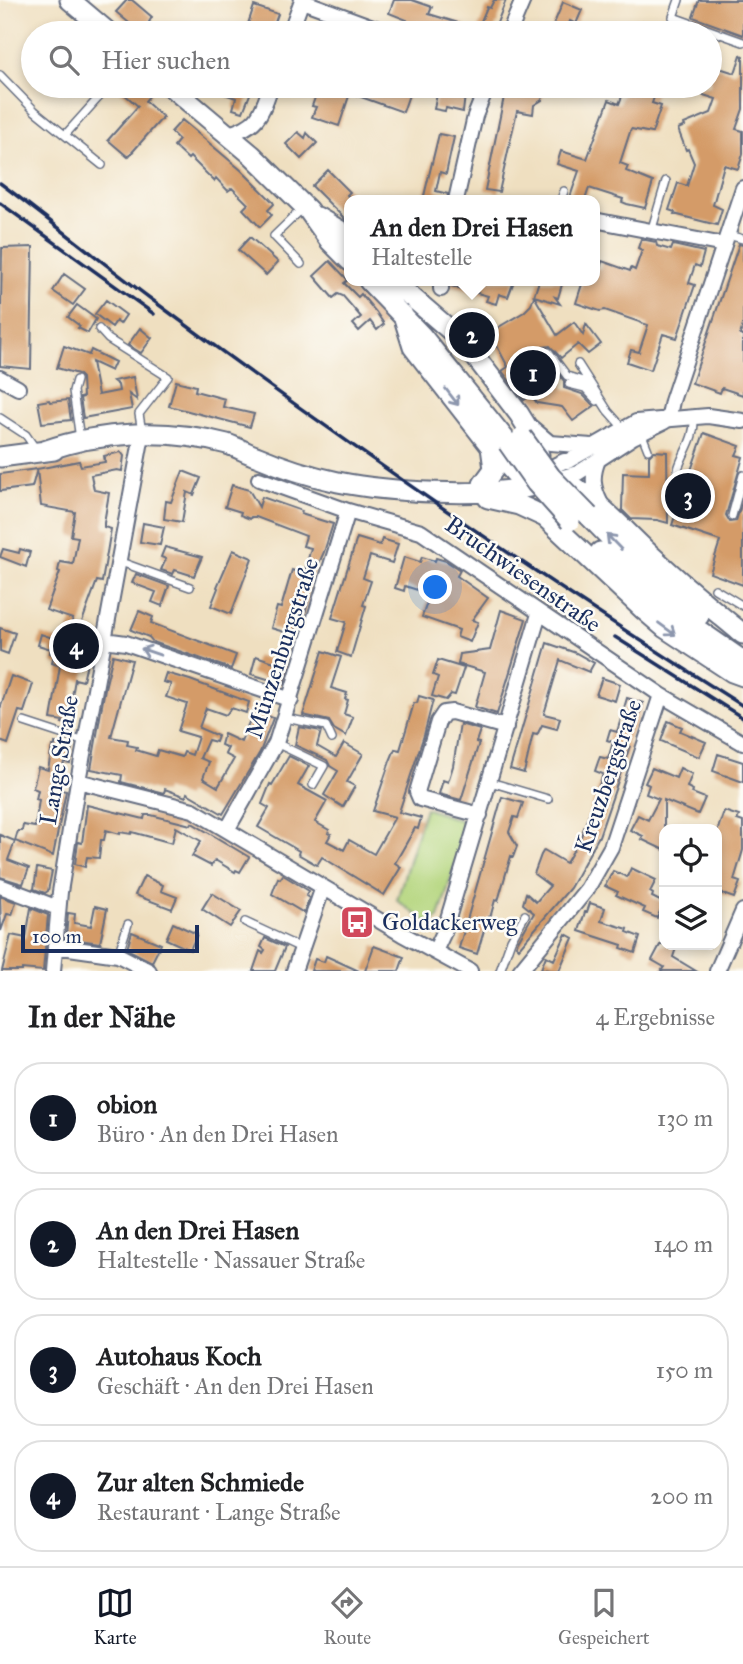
<!DOCTYPE html>
<html lang="de">
<meta charset="utf-8">
<style>
body{margin:0;font-family:"IM FELL Great Primer",serif;background:#f6f6f6;color:#202124}
.controls{position:absolute;right:21px;bottom:21px;display:grid;overflow:hidden;border-radius:14px;box-shadow:0 4px 10px #0003}
.controls button{width:63px;height:63px;display:grid;place-items:center;padding:0;border:0;border-bottom:2px solid #e0e0e0;background:#fff;color:#202124;font:35px sans-serif}
.scale{position:absolute;left:21px;bottom:18px;width:178px;box-sizing:border-box;padding-left:7px;border:4px solid #1b2f5e;border-top:0;font-size:19px;line-height:24px;white-space:nowrap;color:#1b2f5e;-webkit-text-stroke:5px #fdfcf7;paint-order:stroke}
.you{position:absolute;left:436px;top:588px;width:24px;height:24px;margin:-18px;border:5px solid #fff;border-radius:50%;background:#1a73e8;box-shadow:0 0 0 10px #1a73e833}
.badge{display:grid;place-items:center;width:46px;height:46px;border-radius:50%;background:#111827;color:#fff;font-size:23px;font-weight:700}
.pin{position:absolute;translate:-50% -50%;border:4px solid #fff;box-shadow:0 2px 7px #0006}
.popup{position:absolute;left:344px;top:195px;width:256px;height:91px;box-sizing:border-box;display:grid;place-content:center;border-radius:14px;background:#fff;filter:drop-shadow(0 2px 5px #0005);font-size:23px;white-space:nowrap;color:#757577}
.popup b{font-size:26px;color:#202124}
.popup::after{content:'';position:absolute;left:50%;top:100%;margin-left:-14px;border:14px solid transparent;border-top-color:#fff}
.list{margin:0;padding:0;list-style:none}
h2{display:flex;justify-content:space-between;align-items:center;height:91px;margin:0;padding:0 28px;font-size:30px}
h2 small{font-size:23px;font-weight:400;color:#757577}
.list li{display:grid;grid-template-columns:46px 1fr auto;gap:21px;align-items:center;box-sizing:border-box;height:112px;margin:0 14px 14px;padding:0 14px;border:2px solid #e0e0e0;border-radius:28px}
.list b{display:block;font-size:26px;white-space:nowrap}
.list p{margin:0;font-size:23px;white-space:nowrap;color:#757577}
.list em{font-size:23px;font-style:normal;color:#757577}
.icon{flex:none;width:38px;height:38px;fill:none;stroke:currentColor;stroke-width:2;stroke-linecap:round;stroke-linejoin:round}
.map{position:relative;flex:none;width:743px;height:971px;overflow:hidden}
.search{position:absolute;background:#fff;box-shadow:0 4px 10px #0003;left:21px;right:21px;top:21px;height:77px;display:flex;align-items:center;gap:18px;box-sizing:border-box;padding:0 24px;border-radius:38px;color:#757577;font-size:26px}
.sheet{height:595px;background:#fff}
nav{display:flex;justify-content:space-around;align-items:center;box-sizing:border-box;height:98px;border-top:2px solid #e0e0e0;background:#fff;font-size:19px;color:#757577}
nav a{display:grid;justify-items:center;gap:4px}
nav .on{color:#111827}
.map>svg:first-child{display:block}
.green{fill:#b4d57d;stroke:#68826e;stroke-width:2}
.building{fill:#d49b68}
.lines{fill:none;stroke-linecap:round;stroke-linejoin:round}
.service-casing{stroke:#656d80;stroke-width:10}
.minor-casing{stroke:#656d80;stroke-width:18}
.secondary-casing{stroke:#656d80;stroke-width:23}
.service{stroke:#fff;stroke-width:7}
.minor{stroke:#fff;stroke-width:14}
.secondary{stroke:#fff;stroke-width:19}
.rail{stroke:#1b2f5e;stroke-width:3.5}
.secondary-bridge-casing{stroke:#656d80;stroke-width:23;stroke-linecap:butt}
.secondary-bridge{stroke:#fff;stroke-width:19}
.oneway{stroke:#8d97ae}
.labels{text-anchor:middle;dominant-baseline:central;stroke-width:5;stroke-linejoin:round;paint-order:stroke}
.street-label{font-size:24px;fill:#1b2f5e;stroke:#fdfcf7}
.poi-label{font-size:24px;fill:#1b2f5e;stroke:#fdfcf7;text-anchor:start}
</style>
<div class="map">
<svg width="743" height="971" viewBox="0 0 743 971">
<rect width="100%" height="100%" fill="#fdfcf7"/>
<filter id="ink" filterUnits="userSpaceOnUse"><feTurbulence type="fractalNoise" baseFrequency=".0143" numOctaves="2"/><feDisplacementMap in="SourceGraphic" scale="14" xChannelSelector="R" yChannelSelector="G"/><feConvolveMatrix kernelMatrix="1 2 1 2 8 2 1 2 1" color-interpolation-filters="sRGB"/></filter>
<filter id="wash" filterUnits="userSpaceOnUse"><feTurbulence type="fractalNoise" baseFrequency=".00686" numOctaves="4" result="noise"/><feDisplacementMap in="SourceGraphic" scale="28" xChannelSelector="R" yChannelSelector="G"/><feGaussianBlur stdDeviation="1.57" result="paint"/><feColorMatrix in="noise" values="0 0 0 0 0 0 0 0 0 0 0 0 0 0 0 0 0 1.4 0 .05"/><feComposite in="paint" operator="in"/></filter>
<g filter="url(#wash)">
<rect width="100%" height="100%" fill="#efdfc0"/>
<path class="green" d="M425,808L468,823L439,917L433,922L425,921L397,900Z"/>
<g id="blocks">
<path class="building" d="M127,0H132L152,17L149,22L162,33H141L116,12Z
M394,0H412L432,7L429,14L465,25L462,33H432L406,23L407,20L389,13Z
M494,0H506L493,33H476L487,7L490,8Z
M699,0H743V35L693,17Z
M563,2L582,10L576,24L570,21L566,33H550Z
M254,6L278,14L271,33H245Z
M643,21L675,32V33H639Z
M741,55L743,56V109L736,129L743,131V154L738,169L724,165L713,205L722,209L717,225L674,214L675,212L669,210L678,183L687,186L694,163L688,149L686,150L678,129L685,126L684,124L711,113L716,99L697,93L700,86H710V67L712,68L713,66L735,73Z
M115,86H141L151,94L145,101L163,117L128,157L108,140L138,106Z
M227,86H243L252,89L243,112L233,109L236,98L224,94Z
M329,86H412L403,112L350,93L339,126L312,117L316,107L312,106L316,95L323,97Z
M444,86H466L463,112L446,108L445,111L434,109L438,89L443,90Z
M626,86H658L652,103L661,106L652,133L631,129L620,163L628,166L626,171L653,182L645,208L627,204L622,202L623,199L589,188L585,200H569L579,171L557,164L561,151L587,159L609,100L619,104Z
M522,87L544,92L542,100L534,105L533,114L517,111L499,192L485,190L505,92L520,95Z
M182,120L241,170L273,202L274,204L268,210L272,215L260,227L243,209L248,204L232,188L228,191L216,178L214,181L190,157L188,159L174,146L179,140L171,132Z
M298,132L305,138L307,133L317,143L301,159L286,144Z
M439,134L454,137L446,174L440,172L436,191L448,194L447,200H423Z
M328,170L350,192L347,195L349,198V223L312,186Z
M250,237L278,262L266,275L238,250Z
M641,239L656,242L657,246L671,250L673,245L704,252L700,267L695,265L689,283L695,285L677,338L663,334L651,370L627,362L631,350L639,352L648,325L605,310L600,311L576,303L583,281H594V267L600,269L602,261L630,271L631,268L635,270L642,250L638,248Z
M739,244L743,245V325L740,335L743,336V395L722,388L720,393L692,383Z
M33,247L31,369L0,366L2,248Z
M330,261L348,280L344,283L358,297L361,294L376,312L384,324L377,330L370,321L359,331L353,324L361,317L343,296L338,294L333,298L314,276Z
M64,274L85,289L73,305L53,291Z
M451,281H514L508,297L499,294L496,304L486,301L488,296L451,286Z
M539,281H563L558,298L555,297L560,304L534,296L557,335L574,322L583,335L586,324L601,344L588,354L578,344L561,358L550,346L543,347L539,351L540,357L547,359L564,381V388L582,394L594,406L573,421L562,407L537,403L531,395L524,400L502,371L508,367L497,346L494,347L487,334L524,312L531,305Z
M106,300L126,315L120,324L116,321L112,327L95,314Z
M77,305L96,319L88,333L78,328L80,326L68,317Z
M140,328L152,338L141,353L128,345Z
M64,346L89,355L91,350L115,362L111,371L92,362L98,395L119,391L118,385L113,381L133,377L137,400L129,394L132,409L83,418L80,398L83,397L82,378L78,374L57,368Z
M176,381L196,386L195,391L225,399L223,407L254,414L250,427L169,406Z
M49,400L50,402L68,400L71,420L42,423L38,402Z
M704,433L740,446L736,455L743,457L726,515L730,522L736,521L743,499V585L710,573L720,541L672,525Z
M654,451L667,452L668,523L657,520L631,519L622,510L623,473L649,474V456Z
M121,452L124,456L122,471L117,470L91,475L94,490L109,493L104,523V527L111,529L102,582L97,581L78,633L87,636L84,654L89,655L83,681L75,679L69,714L73,715L72,725L62,723L63,721L51,719L60,666L52,663L54,654L50,653L51,649L38,645L41,634L64,642L73,619L46,610L60,572L58,571L60,562L73,564L78,537L71,536L75,512L41,506L37,469L79,461L81,466L105,462L104,456Z
M37,469L32,487L0,491V474Z
M183,471L201,478L194,495L187,492L182,522L164,519L166,501L171,502Z
M232,485L249,490L259,507L262,497L302,511L301,514L333,524L324,552L319,563L316,562L307,596L309,597L304,617L299,616L294,635L271,628L277,607L281,608L292,570L304,574L311,548L303,546L306,536L256,517H251L250,519L240,515L241,512L225,507Z
M143,523L164,527L160,545L140,542Z
M357,538L380,545L382,539L398,544L392,563L370,556L363,578L371,581L363,605L366,606L351,657L337,652L346,622L332,618Z
M165,547L202,557L194,576L175,570L173,574L161,570L166,559L161,557Z
M3,549L19,553L20,549L30,552L26,567L0,557Z
M233,550L252,558L231,614L211,606L218,588L217,587Z
M404,557L420,562L422,557L435,561L436,558L446,561L460,570L457,576L488,598L472,620L478,622L470,642L457,637L459,630L422,617L430,594L405,586L404,591L395,588Z
M136,574L169,586L162,606L152,602L156,592L132,583Z
M501,610L526,619L497,714L475,707L485,672L458,664L460,654L490,650Z
M139,611L153,617L151,623L236,655L231,669L153,642L149,637L131,630Z
M0,628L15,633L8,654L0,651Z
M547,643L576,653L594,663L589,672L560,660L544,714L560,718L557,729L542,725L537,735L533,734L524,773L510,769Z
M323,651L341,657L331,688L347,693L345,699L348,700L344,714L353,717L346,736L334,729L329,721L303,715Z
M113,655L132,660L111,737L128,740L127,745L137,747L136,750L156,756L158,750L182,757L184,752L192,755L198,737L178,731L187,704L166,697L171,684L163,682L166,673L190,680L249,702L246,713L231,708L226,715L206,708L199,728L218,736L216,742L208,740L200,758L209,762L203,778L218,787L234,759L225,754L228,748L221,745L224,734L241,742L254,710L273,718L260,752L223,814L187,793L186,797L165,789L164,793L121,782L122,775L91,769L105,688Z
M256,656L289,667L284,684L251,674Z
M438,660L464,668L455,695L451,694L446,700L432,696L438,677L433,675Z
M11,676L33,684L24,712L19,711L8,744L0,741V709Z
M602,678L620,684L615,701L596,695Z
M419,696L433,700L424,735L399,812L421,818L418,829L415,828L395,863L401,867L384,895L322,857L317,865L298,854L299,851L258,827L269,808L262,804L270,784L272,785L289,756L309,766L298,785L327,801L315,822L329,830L328,833L331,834L327,841L344,850L349,840L374,854L395,817L373,811L390,761L395,749L400,750L414,703H417Z
M627,698L643,703L635,730H633L627,744L630,746L599,836L570,888L519,948L516,945L517,943L534,913L523,904L526,893L536,902L550,886L534,874L541,855L544,850L566,863L577,844L578,845L603,774L595,771L598,762L600,757L608,759L613,742L607,740L610,730L617,732Z
M668,721L682,727L680,731L706,742L699,757L661,741Z
M460,724L480,730L476,742L479,743L461,800L439,794L443,780L448,782L453,766Z
M299,727L321,731L317,746L336,757L344,743L363,754L347,782L355,786L343,807L324,795L338,771L330,766L327,760L295,745Z
M55,743L72,746L70,763L64,762L57,789L66,791L53,856L15,841L18,831H22L23,825L35,827L39,800L36,799L38,790L33,788L38,767L48,770L52,746H55Z
M718,754L743,762V782L713,771Z
M652,768L676,778L680,768L692,774L687,787L693,790L692,793L705,798L698,814L664,800V850L641,839L643,836L630,830L638,815L648,820L659,799L646,794L649,785L645,783Z
M502,797L523,803L518,818L514,817L509,832L517,846L513,857L511,856L498,901L495,900L490,918L488,917L477,954L459,948Z
M87,805L144,819L145,815H151L191,825L192,823L249,857L240,872L236,870L235,872L215,860L211,866L192,856L201,841L176,827L172,843L132,832L131,834L120,832V834L106,830L104,840H101L99,858L87,857L85,867L75,864L78,842L82,843Z
M724,811L739,816L737,820L743,822V850L734,880L740,882L734,898L717,892V832Z
M0,835L15,841L8,860L29,868L23,884L0,877Z
M37,868L52,871L48,891L45,893L34,889Z
M631,868L656,880L650,892L653,894L652,897L664,903L657,918L643,912L645,908L616,895L618,892L605,886L613,871L627,877Z
M283,875L309,891L306,896L309,898L304,913L272,894L278,878L280,879Z
M144,876L163,885L161,891L177,897L172,909L135,895Z
M212,893L241,911L230,927L202,909Z
M0,896L16,902L12,915L7,914L1,931Z
M590,903L605,908L601,921L628,929L627,932L640,937L635,953L621,948L622,945L579,931L585,912H587Z
M95,906L107,909L100,943L66,938L68,913L75,914L74,923L91,926Z
M31,908L48,915L43,971L22,969V971H2L11,935L26,938Z
M173,923L197,934L190,950L166,939Z
M132,932L161,944L152,962L127,949Z
M566,934L573,938L559,971L541,969L546,956L554,960Z
M265,938L285,947L275,971H253L260,951L263,953L265,950L261,947Z
M660,945H677L673,957L696,971H661L664,967L652,960Z
M374,946L404,957L399,971H365Z
M326,956L359,971H311L315,959L324,962Z"/>
</g>
</g>
<g filter="url(#ink)">
<use href="#blocks" fill-opacity="0" stroke="#656d80" stroke-width="2"/>
<g class="lines">
<g class="service-casing">
<path id="service" d="M679,0L673,17L743,42
M0,75L35,111L102,165
M65,135L109,86
M561,200L564,191
M651,232L666,181
M728,235L743,239
M301,264L274,236L304,207
M99,329L108,339L168,377L139,414L142,432
M545,353L549,352L567,376L589,383
M578,364L608,411L624,429
M76,380L73,391L80,439
M569,384L585,388L597,401
M0,418L26,435L37,451
M641,432L648,450
M676,486C675,458 696,445 694,417
M732,516L743,475
M118,561L190,587
M715,589L743,606
M285,718L326,726L332,739
M24,722L85,742
M276,743L324,766L313,785
M490,782L548,799
M245,922L301,948
M118,955L128,924
M500,971L511,940L525,915"/>
</g>
<g class="minor-casing">
<path id="minor" d="M302,1L389,33
M290,33L302,0
M509,33L523,0
M228,134C259,126 261,114 271,86
M456,200L475,116L487,86
M594,220L724,245
M441,281V289
M0,378L18,388
M668,420L672,401L743,188
M531,427L550,443L592,446
M598,460C591,477 593,488 601,504
M539,473L564,461H568L636,422L708,416L743,421
M259,479L348,511L421,532L661,695L743,743
M556,479L578,473L633,437L664,422
M104,640L126,643L291,700
M78,781L193,810L402,934L470,971
M480,815L420,799L417,792L438,722L444,713L452,712L506,727
M227,830L276,743L348,511
M0,886L58,908
M55,946L118,955L149,971
M435,951L444,932L539,614
M53,971L60,892L78,781L142,435
M294,971L323,887
M520,971L587,889L611,847L661,695
M717,971L743,911"/>
</g>
<g class="secondary-casing">
<path id="secondary" d="M70,0L109,33
M170,86L252,155L308,210L330,241L350,261
M317,217L339,230L350,240
M369,281L421,335L508,443
M393,281L464,342L519,414L534,438L539,455
M403,315L413,347L434,374L491,447L519,478L533,486
M44,451C101,431 168,428 227,444C237,447 247,453 256,456C282,467 310,476 338,482C388,492 484,498 533,486
M0,457L54,450
M553,477C591,490 623,530 653,557C682,584 712,609 743,634
M483,484L494,469L491,447
M488,498L519,505L545,517L644,610L665,628L732,672L743,676
M589,516L631,559L699,616
M600,552L655,600L743,661"/>
</g>
<use href="#service" class="service"/>
<use href="#minor" class="minor"/>
<use href="#secondary" class="secondary"/>
<path class="rail" d="M0,183C51,221 100,261 151,299C343,442 540,578 743,706
M0,203L154,314
M615,637L743,718"/>
<g class="secondary-bridge-casing">
<path id="secondary-bridge" d="M522,437L551,477L589,516
M508,443L536,483L570,521"/>
</g>
<use href="#secondary-bridge" class="secondary-bridge"/>
</g>
<defs><path id="oneway-shaft" d="M-6 0H5M1.5-3L5.5 0L1.5 3" fill="none" stroke-width="1.6" stroke-linecap="round" stroke-linejoin="round" transform="scale(1.75)"/></defs>
<g class="oneway">
<use href="#oneway-shaft" transform="translate(452 397) rotate(52)"/>
<use href="#oneway-shaft" transform="translate(614 542) rotate(-134)"/>
<use href="#oneway-shaft" transform="translate(667 629) rotate(36)"/>
<use href="#oneway-shaft" transform="translate(151 652) rotate(-161)"/>
</g>
</g>
<defs>
<g id="bus-square" transform="scale(1.75)"><rect x="-9" y="-9" width="18" height="18" rx="4" fill="#d1495b" stroke="#fdfcf7"/><path d="M-5-6H5V4H4V6H2V4H-2V6H-4V4H-5ZM-3.5-4V0h7V-4ZM-3.5 1.2v1.5H-2V1.2ZM2 1.2v1.5H3.5V1.2Z" fill="#fff"/></g>
</defs>
<g fill-rule="evenodd">
<use href="#bus-square" x="357" y="922"/>
</g>
<g class="labels">
<g class="street-label">
<text transform="translate(523 574) rotate(35)">Bruchwiesenstraße</text>
<text transform="translate(282 648) rotate(-72)">Münzenburgstraße</text>
<text transform="translate(59 760) rotate(-80)">Lange Straße</text>
<text transform="translate(608 776) rotate(-71)">Kreuzbergstraße</text>
</g>
<g class="poi-label">
<text x="382" y="922">Goldackerweg</text>
</g>
</g>
</svg>
<div class="controls">
<button><svg class="icon" aria-label="locate" viewBox="0 0 24 24"><circle cx="12" cy="12" r="6"/><path d="M12 2v4M12 18v4M2 12h4M18 12h4"/></svg></button>
<button><svg class="icon" aria-label="layers" viewBox="0 0 24 24"><path d="M12 4l9 5-9 5-9-5zM3 14l9 5 9-5"/></svg></button>
</div>
<div class="scale">100 m</div>
<div class="you"></div>
<div class="pin badge" style="left:533px;top:373px">1</div>
<div class="pin badge" style="left:472px;top:335px">2</div>
<div class="popup"><b>An den Drei Hasen</b>Haltestelle</div>
<div class="pin badge" style="left:688px;top:496px">3</div>
<div class="pin badge" style="left:76px;top:646px">4</div>
<div class="search"><svg class="icon" aria-label="search" viewBox="0 0 24 24"><circle cx="10" cy="10" r="6"/><path d="M15 15l6 6"/></svg>Hier suchen</div>
</div>
<section class="sheet">
<h2>In der Nähe<small>4 Ergebnisse</small></h2>
<ul class="list">
<li><span class="badge">1</span><div><b>obion</b><p>Büro · An den Drei Hasen</p></div><em>130 m</em></li>
<li><span class="badge">2</span><div><b>An den Drei Hasen</b><p>Haltestelle · Nassauer Straße</p></div><em>140 m</em></li>
<li><span class="badge">3</span><div><b>Autohaus Koch</b><p>Geschäft · An den Drei Hasen</p></div><em>150 m</em></li>
<li><span class="badge">4</span><div><b>Zur alten Schmiede</b><p>Restaurant · Lange Straße</p></div><em>200 m</em></li>
</ul>
</section>
<nav>
<a class="on"><svg class="icon" aria-label="map" viewBox="0 0 24 24"><path d="M3 6l6-2 6 2 6-2v14l-6 2-6-2-6 2zM9 4v14M15 6v14"/></svg>Karte</a>
<a><svg class="icon" aria-label="directions" viewBox="0 0 24 24"><path d="M12 3l9 9-9 9-9-9zM9 14v-3h6M13 9l2 2-2 2"/></svg>Route</a>
<a><svg class="icon" aria-label="saved" viewBox="0 0 24 24"><path d="M7 4h10v16l-5-4-5 4z"/></svg>Gespeichert</a>
</nav>
